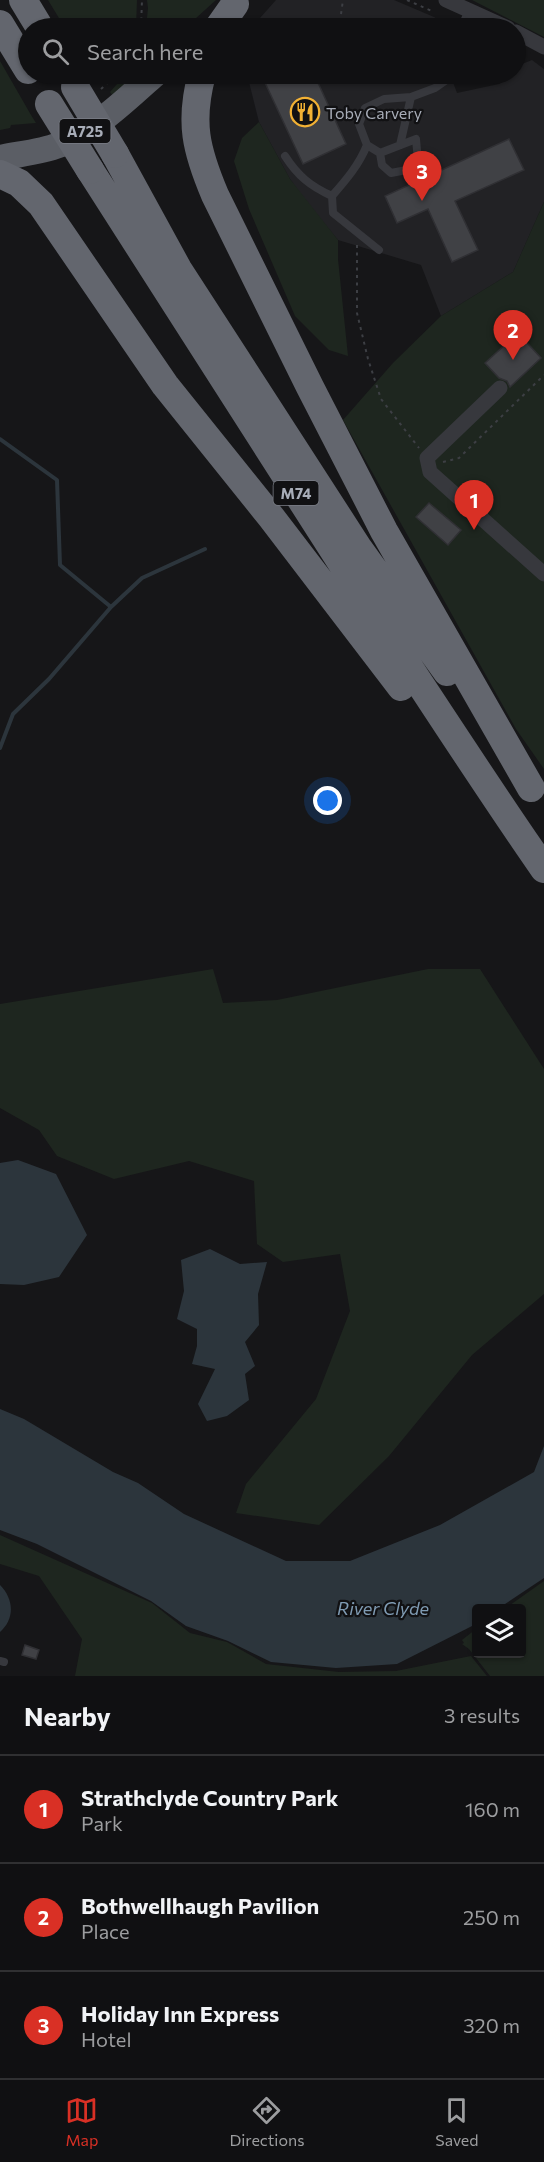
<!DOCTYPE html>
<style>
body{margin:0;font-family:Commissioner,sans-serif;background:#19191b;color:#f1f3f6}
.controls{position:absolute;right:18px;bottom:18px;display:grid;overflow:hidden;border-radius:6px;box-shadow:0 2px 4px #0004}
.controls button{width:54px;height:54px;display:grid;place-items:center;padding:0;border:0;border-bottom:2px solid #303032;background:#101012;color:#f1f3f6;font:30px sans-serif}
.you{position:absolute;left:328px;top:801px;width:21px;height:21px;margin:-15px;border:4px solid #fff;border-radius:50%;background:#1a73e8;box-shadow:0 0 0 9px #1a73e833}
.badge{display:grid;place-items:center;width:39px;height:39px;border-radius:50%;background:#d93025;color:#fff;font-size:20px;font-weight:700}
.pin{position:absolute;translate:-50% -50px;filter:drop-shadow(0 2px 3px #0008)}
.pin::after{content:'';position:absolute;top:32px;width:21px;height:18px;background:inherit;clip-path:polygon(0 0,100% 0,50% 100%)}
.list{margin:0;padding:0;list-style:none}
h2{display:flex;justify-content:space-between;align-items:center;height:78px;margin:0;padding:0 24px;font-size:26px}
h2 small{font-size:20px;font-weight:400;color:#9c9d9f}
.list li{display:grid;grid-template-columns:39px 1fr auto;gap:18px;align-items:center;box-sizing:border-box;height:108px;padding:0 24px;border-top:2px solid #303032}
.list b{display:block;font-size:22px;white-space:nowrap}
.list p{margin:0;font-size:20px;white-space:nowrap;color:#9c9d9f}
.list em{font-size:20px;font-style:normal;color:#9c9d9f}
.icon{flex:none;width:33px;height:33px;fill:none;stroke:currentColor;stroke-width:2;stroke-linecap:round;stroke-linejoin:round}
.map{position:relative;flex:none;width:544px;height:1676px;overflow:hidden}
.search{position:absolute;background:#101012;box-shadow:0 2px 4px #0004;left:18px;right:18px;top:18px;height:66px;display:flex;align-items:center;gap:15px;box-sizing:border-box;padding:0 21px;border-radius:33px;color:#9c9d9f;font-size:22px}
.sheet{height:402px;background:#101012}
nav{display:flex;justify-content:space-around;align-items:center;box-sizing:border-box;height:84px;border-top:2px solid #303032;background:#101012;font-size:16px;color:#9c9d9f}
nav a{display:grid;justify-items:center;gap:3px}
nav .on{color:#d93025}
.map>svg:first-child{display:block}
.built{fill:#222225}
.green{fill:#1e261f}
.water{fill:#2c353c}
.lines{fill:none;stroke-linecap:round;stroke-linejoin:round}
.stream{stroke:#2c353c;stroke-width:4}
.building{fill:#404145;stroke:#303034;stroke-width:1.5}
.path{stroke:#3d3f44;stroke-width:2;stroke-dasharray:3 4.5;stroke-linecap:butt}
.service{stroke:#37383d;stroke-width:8}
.minor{stroke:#37383d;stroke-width:15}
.trunk{stroke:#5b5e65;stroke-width:26}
.motorway{stroke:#63666e;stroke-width:28}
.motorway-bridge{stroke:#63666e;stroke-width:28}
.labels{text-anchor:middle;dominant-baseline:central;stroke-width:4.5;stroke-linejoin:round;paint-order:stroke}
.shield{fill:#111113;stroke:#7b7e86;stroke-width:1.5}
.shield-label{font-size:15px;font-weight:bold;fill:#a8adb8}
.poi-label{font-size:16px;fill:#a8adb8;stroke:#111113;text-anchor:start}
.water-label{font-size:18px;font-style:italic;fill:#7f9bb3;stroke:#111113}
</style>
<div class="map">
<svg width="544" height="1676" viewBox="0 0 544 1676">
<rect width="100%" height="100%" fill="#161618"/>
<path class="built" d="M276,0H394L434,17L447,26V28H251Z
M532,60L544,69V202L513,272L441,316L421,265L338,240L304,199L290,179L259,122L247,74H450L457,93L499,84L516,74L522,64Z"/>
<path class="green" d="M48,0H137L136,27V28H65Z
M147,0H216L185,28H146L148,8Z
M472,0H544V37Z
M0,61L31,115L36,123L11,125L10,128L0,130Z
M126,74H137L113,96L110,92Z
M259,122L290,179L338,240V259L348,356L329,350L295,316L249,209L234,161L242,138Z
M544,202V769L516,729L343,420L393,363L441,316L513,272Z
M213,969L223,1003L277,1000L428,969H480L544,1069V1294L472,1355L389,1456L319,1525L236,1513L246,1484L316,1399L350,1311L340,1254L283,1262L257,1244L254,1181L189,1161L114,1179L57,1156L39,1130L0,1108V1004Z
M0,1535L152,1603L190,1633L227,1642L266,1664L339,1672L396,1671L471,1656L487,1676H75L82,1639L39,1576L0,1564Z
M544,1581V1676H490L469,1649L462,1644L464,1643L462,1640L476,1629V1654H522V1608H506Z"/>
<path class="water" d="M18,1160L56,1174L87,1235L59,1277L24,1285L0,1284V1163Z
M210,1249L240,1264L267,1262L258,1294L259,1325L245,1342L255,1366L245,1374L249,1400L227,1416L207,1421L198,1404L215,1369L192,1364L197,1346V1329L177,1319L184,1291L181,1260Z
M0,1409L24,1419L113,1472L138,1483L184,1514L286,1561H350L440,1525L534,1472L544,1446V1578L499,1608H476V1624L397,1664L336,1668L271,1662L228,1641L186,1626L151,1601L37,1544L0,1530Z
M0,1585C14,1599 15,1619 0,1632Z"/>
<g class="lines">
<path class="stream" d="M0,439L57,480L60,565L111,607
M0,748L13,714L49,679L111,607L142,578L205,549"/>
</g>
<path class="building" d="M261,74H282L285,80L299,74H314L346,144L303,164Z
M509,139L524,170L455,201L478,250L452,262L428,209L397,223L385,196Z
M518,333L541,358L510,387L507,381L499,378L485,363Z
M429,503L461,530L448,545L416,517Z
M25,1645L39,1650L36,1659L22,1655Z"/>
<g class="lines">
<path class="path" d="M407,0L434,12
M341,14L343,0
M141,28L142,0
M101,89L117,74
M357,245V313L368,359L381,399L419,448
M443,462L459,458L544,375"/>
<path class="service" d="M461,28L469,10
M483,74H490
M416,139L418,161L412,169L391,173L382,165L380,153Z
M367,145C359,165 346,180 332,196L333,213L379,250
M400,145L411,97
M380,153L367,145L359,124L365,108L384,99L411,97L435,88L455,74
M285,156C298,176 310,186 332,196
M0,1661L4,1662"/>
<path class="minor" d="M446,0L508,28
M516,32L544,47
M500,388L427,458L430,472L544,574"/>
<path class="trunk" d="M0,158C19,154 41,152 59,145C95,130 126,100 155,74"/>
<path class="motorway" d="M23,0L40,28
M0,24L28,70
M218,28L235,4
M202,74C189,122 196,150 215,195L310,387L384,531L531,788
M115,154L178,269L359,549L447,672
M90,170C185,321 281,471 378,620C433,703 487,787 544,869
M0,174L19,183L41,204L165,385L271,517L401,687"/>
<path class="motorway-bridge" d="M75,87L115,154
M49,104L90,170"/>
</g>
<defs>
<g id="restaurant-ring" transform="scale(1.5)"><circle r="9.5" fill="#111113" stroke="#f2b134" stroke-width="1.5"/><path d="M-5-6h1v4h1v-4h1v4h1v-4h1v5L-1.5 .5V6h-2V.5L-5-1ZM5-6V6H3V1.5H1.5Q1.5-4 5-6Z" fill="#f2b134"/></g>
</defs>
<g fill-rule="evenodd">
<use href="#restaurant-ring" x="305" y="112"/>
</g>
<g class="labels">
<g class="shield">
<rect x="59.5" y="119" width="51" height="24" rx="4.5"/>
<rect x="273.5" y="481" width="45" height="24" rx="4.5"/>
</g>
<g class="shield-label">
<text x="85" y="131">A725</text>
<text x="296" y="493">M74</text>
</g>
<g class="poi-label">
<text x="326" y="112">Toby Carvery</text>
</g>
<g class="water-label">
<text x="383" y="1608">River Clyde</text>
</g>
</g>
</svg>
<div class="controls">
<button><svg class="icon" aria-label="layers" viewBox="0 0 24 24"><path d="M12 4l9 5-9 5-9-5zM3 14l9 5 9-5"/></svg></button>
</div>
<div class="you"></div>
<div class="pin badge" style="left:474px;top:530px">1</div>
<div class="pin badge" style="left:513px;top:360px">2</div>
<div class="pin badge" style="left:422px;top:201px">3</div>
<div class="search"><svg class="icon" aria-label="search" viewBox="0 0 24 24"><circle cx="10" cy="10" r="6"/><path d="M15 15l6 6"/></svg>Search here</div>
</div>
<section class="sheet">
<h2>Nearby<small>3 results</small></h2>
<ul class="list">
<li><span class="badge">1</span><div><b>Strathclyde Country Park</b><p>Park</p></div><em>160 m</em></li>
<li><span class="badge">2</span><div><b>Bothwellhaugh Pavilion</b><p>Place</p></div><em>250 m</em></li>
<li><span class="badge">3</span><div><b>Holiday Inn Express</b><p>Hotel</p></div><em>320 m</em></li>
</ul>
</section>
<nav>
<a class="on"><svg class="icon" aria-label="map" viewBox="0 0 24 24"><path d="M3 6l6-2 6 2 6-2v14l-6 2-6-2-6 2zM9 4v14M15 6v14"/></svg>Map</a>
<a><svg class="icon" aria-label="directions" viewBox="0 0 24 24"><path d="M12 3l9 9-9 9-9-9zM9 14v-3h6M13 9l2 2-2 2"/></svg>Directions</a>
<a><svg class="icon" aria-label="saved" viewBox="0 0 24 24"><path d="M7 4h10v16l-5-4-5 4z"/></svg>Saved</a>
</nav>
